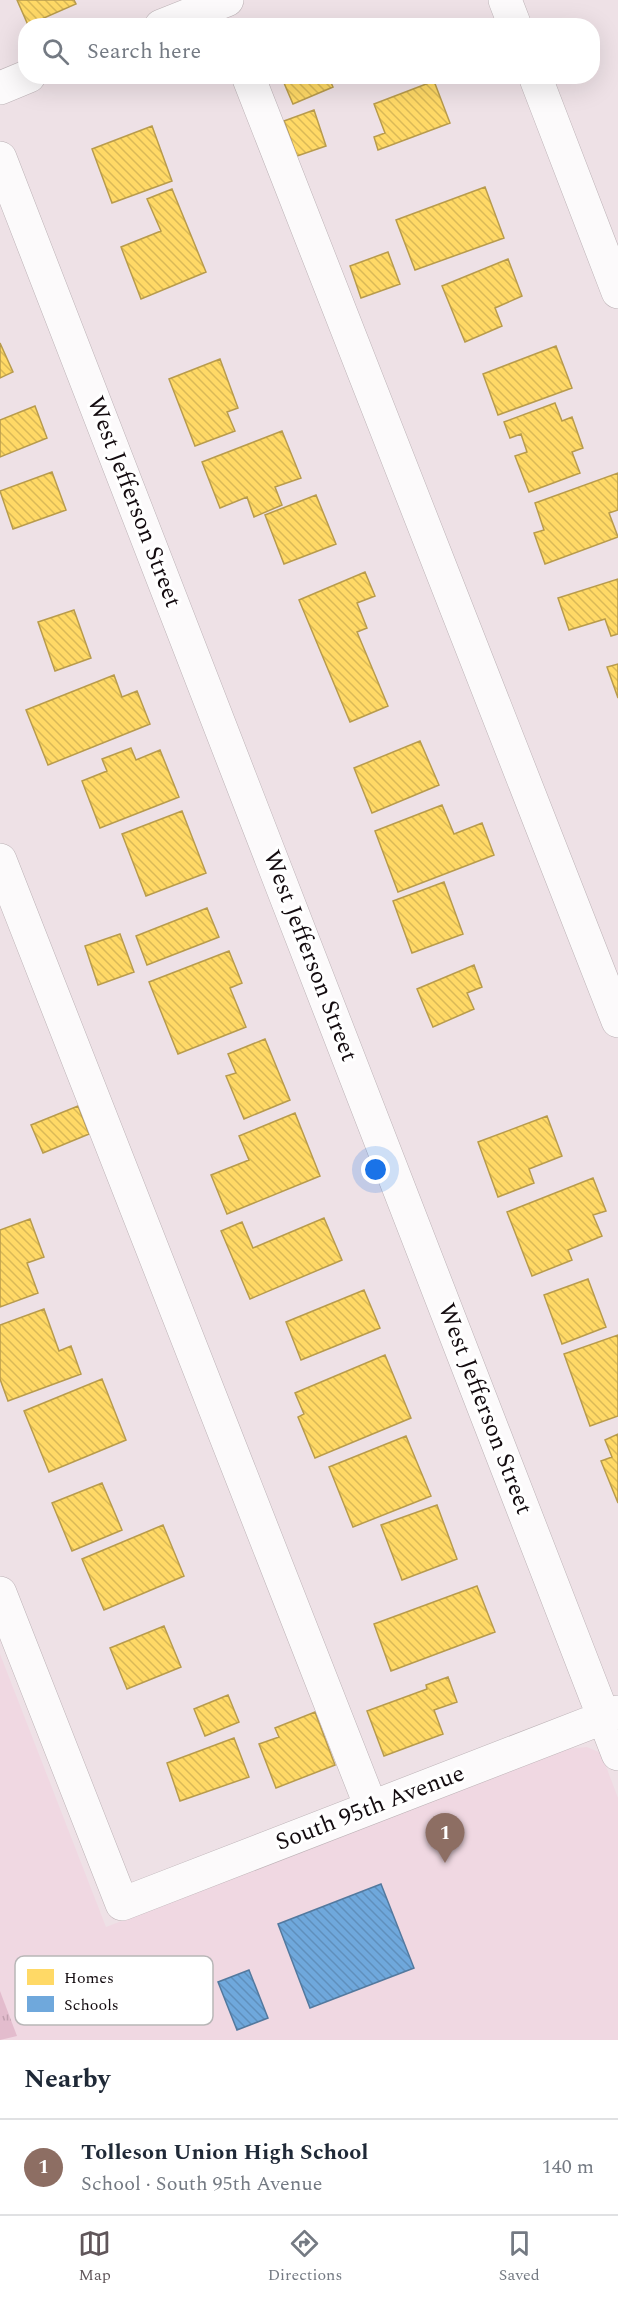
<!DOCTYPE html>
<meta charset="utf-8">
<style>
body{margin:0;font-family:Spectral,serif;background:#f2f2f3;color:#1f2937}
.you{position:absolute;left:376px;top:1170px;width:21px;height:21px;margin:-15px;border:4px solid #fff;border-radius:50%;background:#1a73e8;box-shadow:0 0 0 9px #1a73e833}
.badge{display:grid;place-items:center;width:39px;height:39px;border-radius:50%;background:#60565a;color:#fff;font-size:20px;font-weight:700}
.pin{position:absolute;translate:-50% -50px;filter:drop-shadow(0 2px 3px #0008)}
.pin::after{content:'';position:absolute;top:32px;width:21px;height:18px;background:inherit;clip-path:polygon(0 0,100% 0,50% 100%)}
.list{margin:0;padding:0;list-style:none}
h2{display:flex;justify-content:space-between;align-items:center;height:78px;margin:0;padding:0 24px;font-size:26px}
h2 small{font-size:20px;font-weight:400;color:#747a83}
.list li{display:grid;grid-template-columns:39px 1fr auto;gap:18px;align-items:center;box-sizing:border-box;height:96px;padding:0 24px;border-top:2px solid #e0e1e3}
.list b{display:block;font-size:22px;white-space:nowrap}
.list p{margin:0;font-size:20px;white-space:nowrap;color:#747a83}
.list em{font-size:20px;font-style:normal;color:#747a83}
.icon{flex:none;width:33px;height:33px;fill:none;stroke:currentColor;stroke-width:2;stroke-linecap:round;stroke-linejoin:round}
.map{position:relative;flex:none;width:618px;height:2040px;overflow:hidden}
.search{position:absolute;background:#fff;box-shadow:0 6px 24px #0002;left:18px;right:18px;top:18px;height:66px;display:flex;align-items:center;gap:15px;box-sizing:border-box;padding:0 21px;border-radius:24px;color:#747a83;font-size:22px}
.sheet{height:174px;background:#fff}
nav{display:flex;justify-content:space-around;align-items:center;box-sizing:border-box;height:84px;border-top:2px solid #e0e1e3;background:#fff;font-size:16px;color:#747a83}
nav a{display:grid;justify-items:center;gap:3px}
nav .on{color:#60565a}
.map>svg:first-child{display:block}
.built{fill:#f0d8e2}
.grass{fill:url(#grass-tufts)}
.homes{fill:url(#homes-back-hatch);stroke:#b89b4c;stroke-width:1.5}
.schools{fill:url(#schools-back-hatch);stroke:#53799e;stroke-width:1.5}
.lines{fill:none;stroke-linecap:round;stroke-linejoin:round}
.minor-casing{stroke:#bcb2b6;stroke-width:34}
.minor{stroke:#fcfafb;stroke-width:33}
.labels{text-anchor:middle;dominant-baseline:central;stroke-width:6;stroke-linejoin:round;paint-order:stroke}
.street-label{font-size:24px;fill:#130b0f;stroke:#fff}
.key{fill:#fff;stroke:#b8b6b7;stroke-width:1.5}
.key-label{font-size:16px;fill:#130b0f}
</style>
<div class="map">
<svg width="618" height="2040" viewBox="0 0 618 2040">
<defs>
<pattern id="grass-tufts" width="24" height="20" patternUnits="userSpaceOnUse" patternTransform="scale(1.5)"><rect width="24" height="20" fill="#e3bccd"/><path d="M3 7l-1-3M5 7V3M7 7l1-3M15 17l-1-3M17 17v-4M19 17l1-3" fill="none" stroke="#c2a0af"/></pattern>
<pattern id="homes-back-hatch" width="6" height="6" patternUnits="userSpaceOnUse" patternTransform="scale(1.5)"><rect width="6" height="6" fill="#ffd966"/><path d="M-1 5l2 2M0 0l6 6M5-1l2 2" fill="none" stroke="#dab957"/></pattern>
<pattern id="schools-back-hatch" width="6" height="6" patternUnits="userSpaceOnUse" patternTransform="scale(1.5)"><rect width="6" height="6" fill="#6fa8dc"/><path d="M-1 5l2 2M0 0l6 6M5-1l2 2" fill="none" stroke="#5f8fbc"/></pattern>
</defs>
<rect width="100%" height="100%" fill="#eee1e6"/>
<path class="built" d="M0,1654L106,1927L565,1749L587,1747L601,1753L618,1798V2040H0Z"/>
<path class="grass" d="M0,1991L17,2036L0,2040Z"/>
<path class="homes" d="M17,0H74L76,4L28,25Z
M281,76H333L329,78L333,87L293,104Z
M434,81L450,123L378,150L374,137L385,133L374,104Z
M314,110L326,146L297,156L284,121Z
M152,126L172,181L112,203L92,149Z
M485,187L504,238L415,270L396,220Z
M172,189L206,272L141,299L121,247L161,231L147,199Z
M388,252L400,284L361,298L350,266Z
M508,259L522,296L495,308L502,326L465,342L442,286Z
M0,343L13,372L0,378Z
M556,346L572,388L498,415L483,374Z
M220,359L238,408L227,412L235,431L195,446L169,379Z
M555,403L562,421L572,417L583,448L572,452L580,473L529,492L515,456L527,452L521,434L510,438L504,422Z
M35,406L47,438L0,457V420Z
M282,431L301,478L275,487L282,505L254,517L247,497L220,508L202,462Z
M52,472L66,510L13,529L0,491Z
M618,473V510L609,513L618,537L545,564L534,533L544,530L535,503Z
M316,495L336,544L284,564L265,515Z
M365,572L375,596L357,603L367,628L357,632L388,706L350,722L299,600Z
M618,579V634L611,636L605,619L569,630L558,598Z
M74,610L91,658L55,671L38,622Z
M618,664V698L607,667Z
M114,675L122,697L137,691L150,724L48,765L26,710Z
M420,741L439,785L372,813L354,768Z
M131,748L136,760L160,750L179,797L100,828L82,781L107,771L102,759Z
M442,805L454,834L482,823L494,855L398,892L375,831Z
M182,811L206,873L146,896L122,834Z
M444,882L463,934L412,953L393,901Z
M207,908L219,937L147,965L136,936Z
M120,934L134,972L98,985L85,946Z
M229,951L242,983L230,988L246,1027L178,1054L149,982Z
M474,965L482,987L467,993L474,1009L433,1027L417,989Z
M265,1039L290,1100L244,1119L226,1076L236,1073L228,1054Z
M78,1106L89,1134L43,1153L31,1125Z
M295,1113L320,1176L227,1214L211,1175L249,1160L239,1136Z
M547,1116L562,1156L529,1169L534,1183L498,1197L478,1142Z
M593,1178L606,1211L593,1215L602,1236L568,1250L572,1260L532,1276L507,1212Z
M324,1218L342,1260L250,1299L221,1231L242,1222L253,1248Z
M30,1219L44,1257L27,1263L38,1293L0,1307V1230Z
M588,1279L606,1327L562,1344L544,1295Z
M364,1290L380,1328L301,1360L286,1322Z
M44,1309L59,1351L71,1346L81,1374L8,1401L0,1379V1325Z
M618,1335V1416L590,1426L564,1354Z
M385,1355L411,1418L315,1458L298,1417L304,1414L295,1393Z
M102,1379L126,1440L49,1472L24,1411Z
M618,1434V1503L601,1461L612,1457L605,1440Z
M406,1436L431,1496L353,1527L329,1467Z
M102,1483L122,1530L72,1551L52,1503Z
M437,1505L457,1559L402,1580L381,1525Z
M163,1525L184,1576L104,1610L82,1559Z
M477,1586L495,1632L391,1671L374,1624Z
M164,1626L181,1667L127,1689L110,1648Z
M448,1677L457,1702L434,1710L443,1734L384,1756L367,1711L427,1689L426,1685Z
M228,1695L239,1722L205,1736L194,1709Z
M315,1712L335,1765L276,1788L259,1744L279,1737L275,1728Z
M234,1738L249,1777L180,1801L167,1763Z"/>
<path class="schools" d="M381,1884L414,1968L310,2008L278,1924Z
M249,1970L268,2018L237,2030L218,1982Z"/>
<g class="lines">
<g class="minor-casing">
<path id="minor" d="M505,0L515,26
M161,26L227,0
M248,76L618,1021
M535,76L618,292
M0,88L29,76
M0,158L618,1754
M0,860L371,1807
M0,1593L122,1904L618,1712"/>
</g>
<use href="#minor" class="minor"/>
</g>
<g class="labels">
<g class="street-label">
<text transform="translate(134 502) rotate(69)">West Jefferson Street</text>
<text transform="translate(310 956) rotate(69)">West Jefferson Street</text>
<text transform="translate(485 1409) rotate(69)">West Jefferson Street</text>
<text transform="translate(370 1808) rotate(-21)">South 95th Avenue</text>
</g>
</g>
<rect x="15" y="1956" width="198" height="69" rx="9" class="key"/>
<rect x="27" y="1969" width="27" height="16" fill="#ffd966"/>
<rect x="27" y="1996" width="27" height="16" fill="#6fa8dc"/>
<g class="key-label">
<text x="64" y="1983">Homes</text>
<text x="64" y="2010">Schools</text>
</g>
</svg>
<div class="you"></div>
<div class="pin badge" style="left:445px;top:1863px;background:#8d6e63">1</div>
<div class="search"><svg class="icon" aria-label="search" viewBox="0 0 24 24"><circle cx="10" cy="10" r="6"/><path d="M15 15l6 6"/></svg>Search here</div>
</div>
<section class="sheet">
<h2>Nearby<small></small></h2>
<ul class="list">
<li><span class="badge" style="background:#8d6e63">1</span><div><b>Tolleson Union High School</b><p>School · South 95th Avenue</p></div><em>140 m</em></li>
</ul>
</section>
<nav>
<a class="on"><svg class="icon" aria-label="map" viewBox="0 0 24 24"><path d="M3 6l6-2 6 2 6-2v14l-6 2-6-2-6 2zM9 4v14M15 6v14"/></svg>Map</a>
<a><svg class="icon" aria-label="directions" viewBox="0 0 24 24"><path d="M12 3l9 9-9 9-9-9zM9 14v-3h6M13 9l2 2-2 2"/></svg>Directions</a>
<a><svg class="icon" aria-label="saved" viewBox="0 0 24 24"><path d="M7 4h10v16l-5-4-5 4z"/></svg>Saved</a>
</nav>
